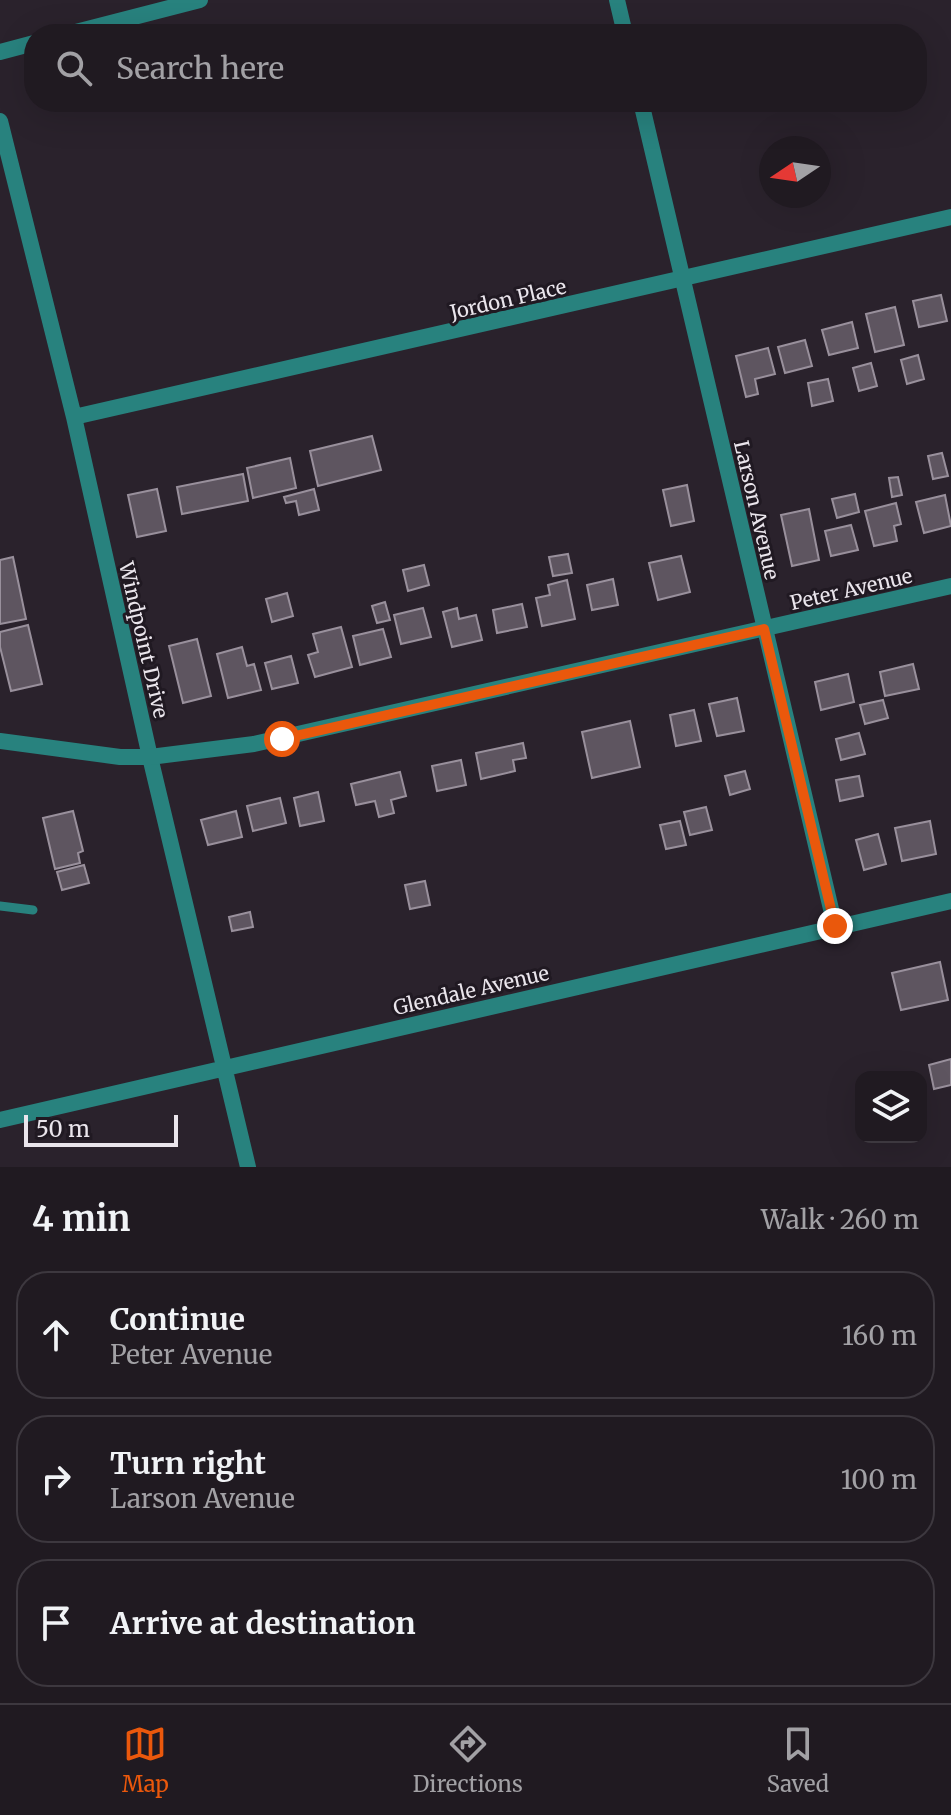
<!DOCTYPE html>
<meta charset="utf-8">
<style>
body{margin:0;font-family:Merriweather,serif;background:#28232a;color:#f1f3f6}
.controls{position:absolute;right:24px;bottom:24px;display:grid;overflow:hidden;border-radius:16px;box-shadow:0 8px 32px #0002}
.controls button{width:72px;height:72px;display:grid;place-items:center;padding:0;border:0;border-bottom:2px solid #3d383f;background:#201a21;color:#f1f3f6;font:40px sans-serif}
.compass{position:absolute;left:759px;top:136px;width:72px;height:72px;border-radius:50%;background:#201a21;box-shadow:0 8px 32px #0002;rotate:257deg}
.scale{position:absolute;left:24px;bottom:20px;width:154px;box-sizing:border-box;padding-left:8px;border:4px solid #eae5ec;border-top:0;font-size:22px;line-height:28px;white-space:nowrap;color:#eae5ec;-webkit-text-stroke:6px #201922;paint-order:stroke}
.stop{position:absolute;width:24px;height:24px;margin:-18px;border:6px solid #ea580c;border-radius:50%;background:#fff}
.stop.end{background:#ea580c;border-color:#fff;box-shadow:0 2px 8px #0008}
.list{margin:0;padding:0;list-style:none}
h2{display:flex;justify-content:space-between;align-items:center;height:104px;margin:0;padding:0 32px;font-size:34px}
h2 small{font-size:26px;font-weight:400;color:#a2a1a5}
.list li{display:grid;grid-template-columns:52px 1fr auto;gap:24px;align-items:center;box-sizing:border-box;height:128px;margin:0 16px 16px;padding:0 16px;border:2px solid #3d383f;border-radius:32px}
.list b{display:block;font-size:30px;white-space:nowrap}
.list p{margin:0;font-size:26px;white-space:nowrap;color:#a2a1a5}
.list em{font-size:26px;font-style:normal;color:#a2a1a5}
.icon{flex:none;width:44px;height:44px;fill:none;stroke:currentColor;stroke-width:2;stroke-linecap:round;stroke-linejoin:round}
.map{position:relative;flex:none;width:951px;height:1167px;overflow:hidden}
.search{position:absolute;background:#201a21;box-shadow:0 8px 32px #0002;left:24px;right:24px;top:24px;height:88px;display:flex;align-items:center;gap:20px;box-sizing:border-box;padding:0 28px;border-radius:32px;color:#a2a1a5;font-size:30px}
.sheet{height:536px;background:#201a21}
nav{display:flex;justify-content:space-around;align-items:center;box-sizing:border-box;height:112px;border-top:2px solid #3d383f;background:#201a21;font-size:22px;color:#a2a1a5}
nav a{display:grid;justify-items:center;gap:4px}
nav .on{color:#ea580c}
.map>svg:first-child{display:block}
.building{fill:#5e5560;stroke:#99909c;stroke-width:2}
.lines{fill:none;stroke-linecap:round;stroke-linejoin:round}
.service{stroke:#28827e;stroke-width:9}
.minor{stroke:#28827e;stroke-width:16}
.tertiary{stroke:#28827e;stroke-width:16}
.route{stroke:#ea580c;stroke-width:10}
.labels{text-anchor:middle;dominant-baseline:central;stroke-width:6;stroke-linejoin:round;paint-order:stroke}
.street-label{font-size:20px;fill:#eae5ec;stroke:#201922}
</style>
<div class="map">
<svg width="951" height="1167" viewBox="0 0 951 1167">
<rect width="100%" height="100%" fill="#2a222c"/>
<path class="building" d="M941,295L947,321L919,327L913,301Z
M895,307L904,345L875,352L866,314Z
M852,322L858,348L829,355L822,330Z
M805,340L812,366L785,373L778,347Z
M768,348L775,374L755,379L758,394L746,397L736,356Z
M918,355L924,379L907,384L901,360Z
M871,363L877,386L859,391L853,368Z
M828,379L833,401L812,406L808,383Z
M372,436L381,470L318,486L310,451Z
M942,453L948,476L933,479L928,456Z
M290,458L296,488L253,498L247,468Z
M243,474L248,501L182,514L177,487Z
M898,477L902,495L892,497L889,478Z
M687,485L694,521L671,526L663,490Z
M157,489L166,531L137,537L128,495Z
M314,489L319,510L299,515L296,501L286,503L284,497Z
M855,494L859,512L837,518L832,499Z
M945,495L951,526L924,533L916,502Z
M896,503L901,524L894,526L897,541L874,546L865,511Z
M809,509L819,560L792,566L781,515Z
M851,525L858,550L831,556L825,531Z
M568,554L572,573L553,576L549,557Z
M681,556L690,592L658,600L649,563Z
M13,557L26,619L0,624V560Z
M424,565L429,585L408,591L403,570Z
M613,579L618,605L592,610L587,585Z
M567,580L575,619L542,626L536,598L550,595L548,585Z
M287,593L293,616L272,622L266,599Z
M385,602L390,620L377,623L372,606Z
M522,604L527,627L497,633L493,610Z
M423,608L431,637L401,644L394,615Z
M457,608L459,619L476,615L482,640L452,647L443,612Z
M28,625L42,684L11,691L0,647V632Z
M341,627L352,667L315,677L308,655L318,652L313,634Z
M383,629L391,657L360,665L353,636Z
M197,639L211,696L183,703L169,646Z
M242,647L247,666L254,664L261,690L228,698L217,654Z
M291,656L298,683L272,689L265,663Z
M913,664L919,689L885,696L880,672Z
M848,674L854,702L821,710L815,682Z
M737,698L744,731L717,736L709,704Z
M883,700L888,718L865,724L860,705Z
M694,710L701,741L676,746L670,715Z
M630,721L640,767L592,778L582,732Z
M859,733L865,754L841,760L836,739Z
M523,743L526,758L513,760L515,771L481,779L476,753Z
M461,760L466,785L437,791L432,766Z
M745,771L750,789L730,795L725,776Z
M400,772L406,796L391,800L394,813L379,817L375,801L356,805L351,784Z
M859,776L863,796L840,801L836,780Z
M318,792L324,821L300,826L294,798Z
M280,798L286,823L253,831L247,806Z
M706,807L712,830L690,835L684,812Z
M73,811L83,851L78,853L80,863L55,869L43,818Z
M236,811L242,837L208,845L201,820Z
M680,821L686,845L666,849L660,825Z
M930,821L936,854L902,861L895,828Z
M878,834L886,864L864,870L856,840Z
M84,865L89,883L62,890L57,872Z
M425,881L430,905L410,909L405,885Z
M250,912L253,927L232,931L229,917Z
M940,962L948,1000L901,1010L892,973Z
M951,1059V1085L934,1089L929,1065Z"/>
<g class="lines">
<path class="service" d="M0,906L33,910"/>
<path class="minor" d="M617,0L625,34
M68,34L200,0
M0,52L34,43
M641,102L835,926
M0,121L74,417L150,757L248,1167
M74,417L951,217
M0,1120L951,901"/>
<path class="tertiary" d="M0,741L120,757H150L254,744L951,586"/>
</g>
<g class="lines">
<path class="route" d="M282,739L764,629L835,926"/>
</g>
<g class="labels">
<g class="street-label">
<text transform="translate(508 299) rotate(-13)">Jordon Place</text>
<text transform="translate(757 510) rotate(77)">Larson Avenue</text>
<text transform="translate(851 589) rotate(-13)">Peter Avenue</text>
<text transform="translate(144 640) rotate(77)">Windpoint Drive</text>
<text transform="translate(471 990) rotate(-13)">Glendale Avenue</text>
</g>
</g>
</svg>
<div class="controls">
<button><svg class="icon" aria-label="layers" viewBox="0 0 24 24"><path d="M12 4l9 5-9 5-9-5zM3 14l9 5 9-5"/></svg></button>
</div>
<svg class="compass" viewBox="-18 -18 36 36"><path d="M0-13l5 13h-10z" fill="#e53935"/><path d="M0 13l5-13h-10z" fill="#a2a1a5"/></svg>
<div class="scale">50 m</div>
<div class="stop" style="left:282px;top:739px"></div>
<div class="stop end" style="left:835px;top:926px"></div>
<div class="search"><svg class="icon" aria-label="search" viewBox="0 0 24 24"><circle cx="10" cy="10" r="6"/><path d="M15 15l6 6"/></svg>Search here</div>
</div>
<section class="sheet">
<h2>4 min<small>Walk · 260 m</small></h2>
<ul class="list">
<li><svg class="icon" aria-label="ahead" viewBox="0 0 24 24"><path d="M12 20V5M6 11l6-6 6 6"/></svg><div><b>Continue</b><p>Peter Avenue</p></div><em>160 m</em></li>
<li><svg class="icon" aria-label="right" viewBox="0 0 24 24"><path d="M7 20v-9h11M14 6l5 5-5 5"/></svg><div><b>Turn right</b><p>Larson Avenue</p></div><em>100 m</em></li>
<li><svg class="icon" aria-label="arrive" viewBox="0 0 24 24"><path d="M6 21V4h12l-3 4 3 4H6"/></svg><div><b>Arrive at destination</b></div></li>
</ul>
</section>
<nav>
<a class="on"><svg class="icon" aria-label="map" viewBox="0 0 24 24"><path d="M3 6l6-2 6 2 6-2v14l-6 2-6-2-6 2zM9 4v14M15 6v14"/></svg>Map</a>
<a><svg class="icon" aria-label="directions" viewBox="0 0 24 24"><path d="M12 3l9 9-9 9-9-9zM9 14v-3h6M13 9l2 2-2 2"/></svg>Directions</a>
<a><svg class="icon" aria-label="saved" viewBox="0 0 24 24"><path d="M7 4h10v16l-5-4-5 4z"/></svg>Saved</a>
</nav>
